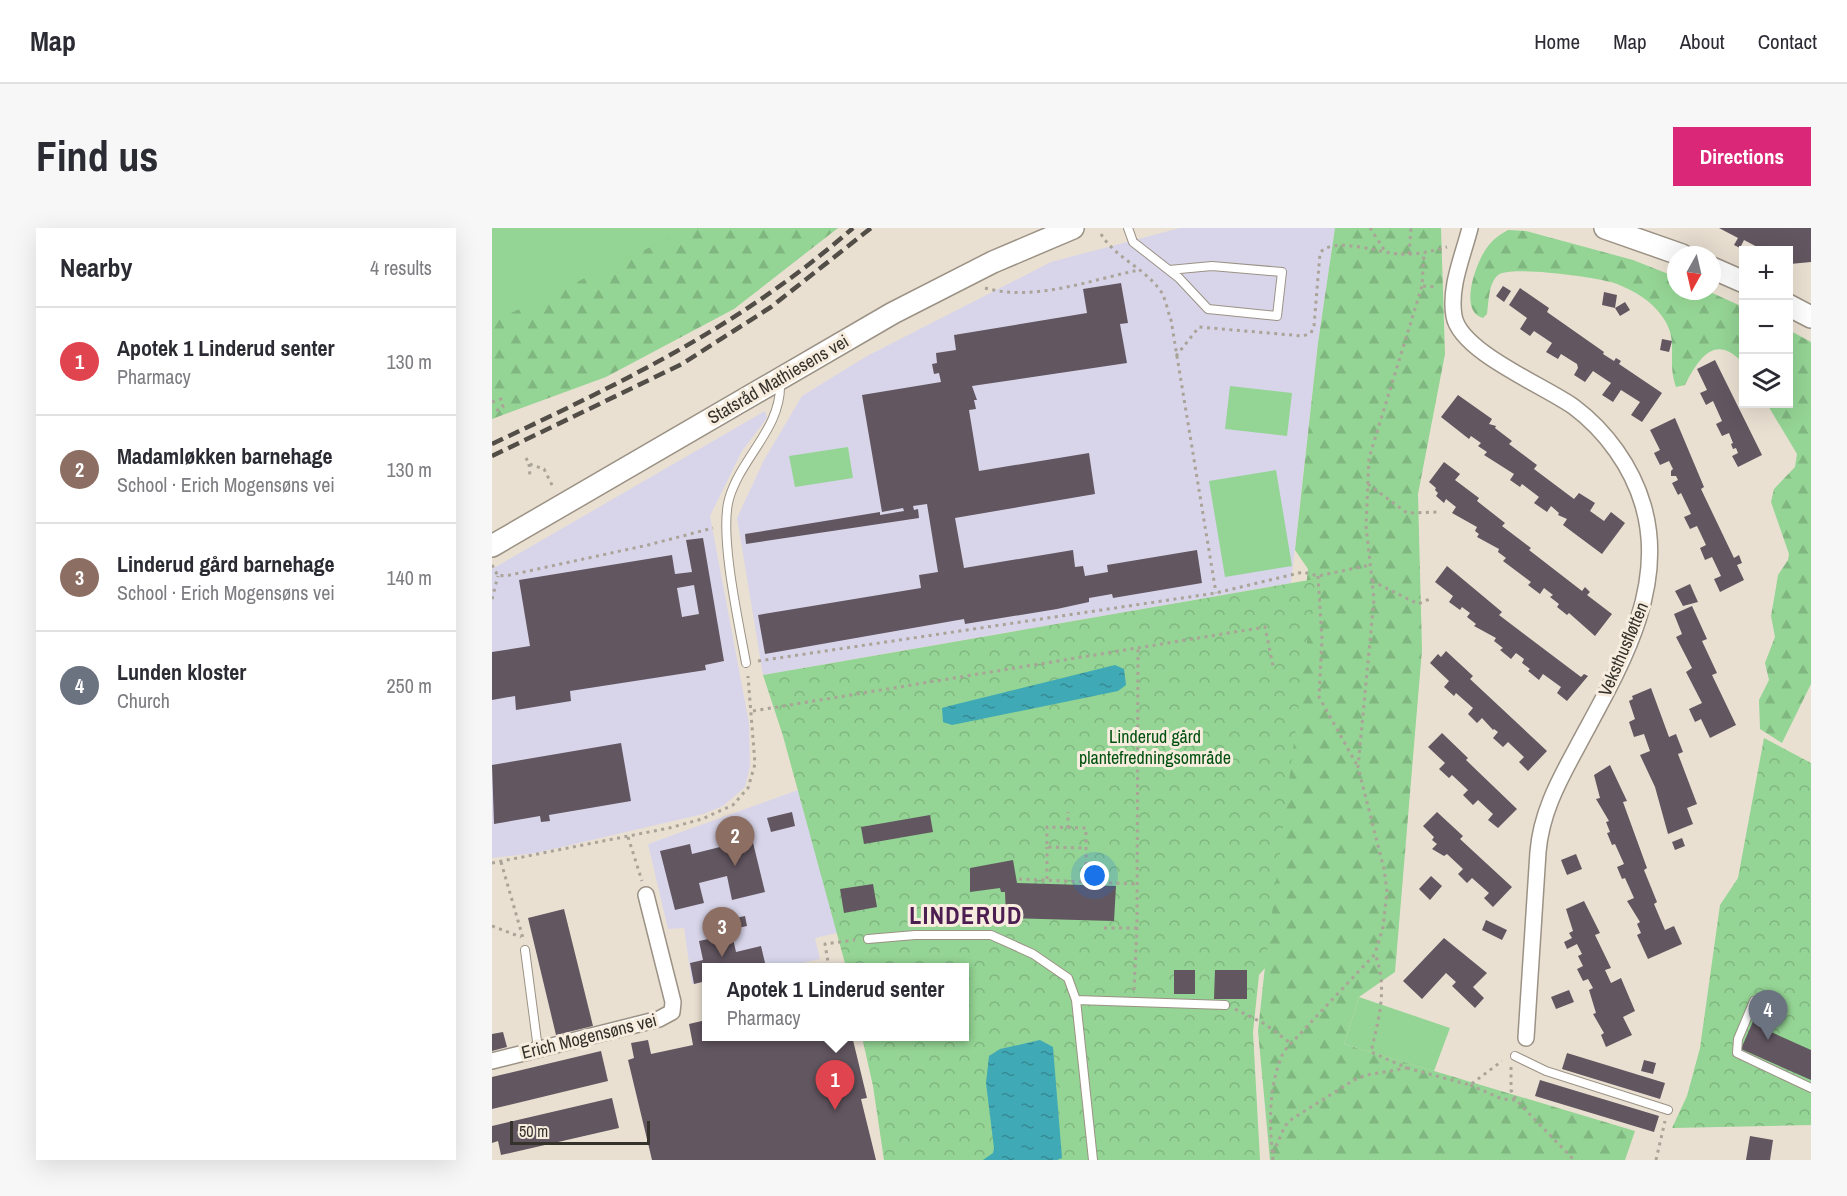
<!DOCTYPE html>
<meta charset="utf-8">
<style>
body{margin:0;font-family:"Archivo Narrow",sans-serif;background:#f7f7f7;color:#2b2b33}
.controls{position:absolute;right:18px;top:18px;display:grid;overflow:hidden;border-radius:0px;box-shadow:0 6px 24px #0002}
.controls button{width:54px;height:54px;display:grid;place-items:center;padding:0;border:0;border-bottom:2px solid #e1e1e2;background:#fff;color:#2b2b33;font:30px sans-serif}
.compass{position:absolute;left:1175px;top:18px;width:54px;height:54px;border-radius:50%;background:#fff;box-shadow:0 6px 24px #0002;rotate:188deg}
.scale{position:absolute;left:18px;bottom:15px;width:140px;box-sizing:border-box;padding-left:6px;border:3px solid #35322c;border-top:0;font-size:16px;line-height:21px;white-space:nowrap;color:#35322c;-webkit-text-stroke:4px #f7eddf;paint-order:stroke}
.you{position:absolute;left:603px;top:648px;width:21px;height:21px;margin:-15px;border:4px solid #fff;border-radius:50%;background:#1a73e8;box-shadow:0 0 0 9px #1a73e833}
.badge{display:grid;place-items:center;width:39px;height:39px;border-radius:50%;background:#db2777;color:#fff;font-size:20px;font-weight:700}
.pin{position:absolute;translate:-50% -50px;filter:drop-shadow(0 2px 3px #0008)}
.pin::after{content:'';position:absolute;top:32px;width:21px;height:18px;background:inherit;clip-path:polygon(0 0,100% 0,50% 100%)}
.popup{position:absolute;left:210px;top:735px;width:267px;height:78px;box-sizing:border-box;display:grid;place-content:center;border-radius:0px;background:#fff;filter:drop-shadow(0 2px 4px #0005);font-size:20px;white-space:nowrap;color:#7c7c81}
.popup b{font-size:22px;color:#2b2b33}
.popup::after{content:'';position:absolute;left:50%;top:100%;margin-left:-12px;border:12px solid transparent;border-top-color:#fff}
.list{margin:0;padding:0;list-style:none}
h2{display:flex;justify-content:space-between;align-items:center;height:78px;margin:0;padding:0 24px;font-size:26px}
h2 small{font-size:20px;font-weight:400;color:#7c7c81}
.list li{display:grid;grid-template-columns:39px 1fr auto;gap:18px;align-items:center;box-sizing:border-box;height:108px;padding:0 24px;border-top:2px solid #e1e1e2}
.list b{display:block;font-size:22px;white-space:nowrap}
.list p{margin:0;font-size:20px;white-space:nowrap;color:#7c7c81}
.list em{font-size:20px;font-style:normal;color:#7c7c81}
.icon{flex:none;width:33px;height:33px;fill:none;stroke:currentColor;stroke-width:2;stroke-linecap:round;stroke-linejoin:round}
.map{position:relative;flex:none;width:1319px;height:932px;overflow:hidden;border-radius:0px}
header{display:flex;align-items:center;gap:36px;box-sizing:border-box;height:84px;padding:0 30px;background:#fff;border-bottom:2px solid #e1e1e2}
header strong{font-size:28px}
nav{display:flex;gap:33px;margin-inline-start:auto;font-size:21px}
.intro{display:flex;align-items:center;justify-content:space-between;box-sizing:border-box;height:144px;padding:0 36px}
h1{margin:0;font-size:42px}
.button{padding:15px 27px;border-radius:0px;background:#db2777;color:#fff;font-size:21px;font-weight:700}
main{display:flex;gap:36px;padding:0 36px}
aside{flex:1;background:#fff;border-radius:0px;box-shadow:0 6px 24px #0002}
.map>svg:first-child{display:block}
.education{fill:#d8d5ea}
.forest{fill:url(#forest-firs)}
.park{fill:url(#park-crowns)}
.pitch{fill:#94d494}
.water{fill:url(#water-ripples)}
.building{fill:#625660;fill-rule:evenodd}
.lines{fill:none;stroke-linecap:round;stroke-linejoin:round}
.lane-casing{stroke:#9b9285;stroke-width:10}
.street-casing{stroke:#9b9285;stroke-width:18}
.secondary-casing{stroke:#9b9285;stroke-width:24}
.path{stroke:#aaa398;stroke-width:3;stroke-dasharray:3 4.5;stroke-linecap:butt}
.lane{stroke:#fff;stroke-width:8}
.street{stroke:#fff;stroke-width:15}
.secondary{stroke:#fff;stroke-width:21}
.rail{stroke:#524e47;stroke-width:4.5;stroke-dasharray:12 6;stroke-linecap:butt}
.labels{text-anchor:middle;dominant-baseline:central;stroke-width:6;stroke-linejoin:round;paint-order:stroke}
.street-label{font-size:18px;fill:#35322c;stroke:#f7eddf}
.park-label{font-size:18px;fill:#00510f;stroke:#f7eddf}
.district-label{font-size:24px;font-weight:bold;letter-spacing:1.5px;fill:#4b1d50;stroke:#f7eddf}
</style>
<header>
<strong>Map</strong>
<nav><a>Home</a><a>Map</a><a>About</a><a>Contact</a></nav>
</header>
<div class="intro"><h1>Find us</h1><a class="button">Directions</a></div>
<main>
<aside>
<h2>Nearby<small>4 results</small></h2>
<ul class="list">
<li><span class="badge" style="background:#e0444e">1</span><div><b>Apotek 1 Linderud senter</b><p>Pharmacy</p></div><em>130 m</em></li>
<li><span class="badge" style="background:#8d6e63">2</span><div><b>Madamløkken barnehage</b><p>School · Erich Mogensøns vei</p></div><em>130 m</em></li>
<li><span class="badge" style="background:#8d6e63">3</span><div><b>Linderud gård barnehage</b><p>School · Erich Mogensøns vei</p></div><em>140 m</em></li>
<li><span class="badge" style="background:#6b7280">4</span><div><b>Lunden kloster</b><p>Church</p></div><em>250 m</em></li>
</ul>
</aside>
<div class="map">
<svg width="1319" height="932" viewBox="0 0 1319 932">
<defs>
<pattern id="forest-firs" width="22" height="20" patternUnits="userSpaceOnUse" patternTransform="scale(1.5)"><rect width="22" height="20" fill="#94d494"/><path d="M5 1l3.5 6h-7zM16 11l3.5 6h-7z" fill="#80b680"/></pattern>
<pattern id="park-crowns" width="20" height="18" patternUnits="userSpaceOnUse" patternTransform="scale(1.5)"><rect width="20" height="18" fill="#94d494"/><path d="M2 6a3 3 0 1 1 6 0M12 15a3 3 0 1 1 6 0" fill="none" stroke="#80b680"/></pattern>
<pattern id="water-ripples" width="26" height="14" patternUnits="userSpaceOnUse" patternTransform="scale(1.5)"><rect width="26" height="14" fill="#3fa9b6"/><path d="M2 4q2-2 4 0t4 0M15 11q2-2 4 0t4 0" fill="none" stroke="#368a94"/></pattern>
</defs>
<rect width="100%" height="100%" fill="#eae0d2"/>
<path class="education" d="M688,0H843L826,115L799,355L271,447L245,290L272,232L310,168L375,128L559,34Z
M273,183L275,190L250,223L218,288L257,495L258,538L253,559L231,578L211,586L44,625L0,630V341Z
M306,562L345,705L323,710L328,731L291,739L214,740V754L200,756L192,700L176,701L156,616Z"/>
<path class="forest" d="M0,0H346L242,81L114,149L0,191Z
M843,0H949L953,126L926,266L930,422L903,744L867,769L852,816L1143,903L1133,932H778L766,803L816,341L803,322L826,115Z
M1016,2L1034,3L1141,32L1184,49V63H1216L1251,79V135C1223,105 1207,130 1193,157L1184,159C1173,128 1191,111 1165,82C1154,69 1135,59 1119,54C1101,49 1017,37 1006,47C996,56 997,74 995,86L991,90C966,84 984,35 994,21C1000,12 1007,7 1016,2Z
M1297,102L1319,114V456L1290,515L1268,501L1267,472L1277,452L1273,435L1283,409L1279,388L1282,371L1286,347L1296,332L1297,326L1279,274L1282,261L1303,239L1305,226L1275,176H1296Z"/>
<path class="park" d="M823,351L773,740L767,747L761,804L768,932H392L381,858L370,809L472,808V740L354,739L291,508L271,447Z
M1272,510L1319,535V897L1180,900L1195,868L1208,820L1228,677L1246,650Z"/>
<path class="pitch" d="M0,0H199L0,94Z
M738,158L800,165L795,208L733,201Z
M356,219L361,250L303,259L297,228Z
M784,242L800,338L733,349L717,253Z
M867,769L958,800L942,843L852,816Z"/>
<path class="water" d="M623,437L632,441L634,457L626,463L460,497L451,494L450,480L457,478Z
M548,812L561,819L570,930L565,932H491L501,925L502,920L494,855L497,828L508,821Z"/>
<path class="building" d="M1227,0H1319V34L1298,36L1296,22H1271L1252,12L1248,20L1242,17L1246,10Z
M629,55L636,95L628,96L635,135L480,158L485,172H482L484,181L477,182L487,243L597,225L603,266L463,290L472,340L581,322L583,339L591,338L593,348L616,344L615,337L705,322L710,355L621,370L620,366L597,370V374L565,381L473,396L472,391L273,426L266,387L429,360L427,347L446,344L435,276L421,278L422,282L426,281L427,290L254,316L253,306L388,284V287L412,283L411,280L390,284L370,167L449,154L447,145L442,146L440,136L445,135L444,125L464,122L462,107L595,85L591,61Z
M1011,58L1019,63L1012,74L1004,68Z
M1028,60L1057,80L1055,84L1112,124L1111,126L1122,133L1124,130L1129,133L1127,136L1170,165L1150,194L1139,187L1148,174L1129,162L1121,174L1110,167L1119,155L1101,143L1093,154L1082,147L1086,140L1085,136L1069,126L1066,131L1054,124L1060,115L1042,103L1038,108L1028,101L1035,90L1017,77Z
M1112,64L1125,67L1123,80L1110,77Z
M1133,74L1138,82L1128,88L1123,80Z
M1170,111L1180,113L1177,124L1168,122Z
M1223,132L1270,227L1246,239L1240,228L1246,225L1244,220L1241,221L1239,216L1241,215L1237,205L1230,208L1224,196L1230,193L1221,173L1214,177L1208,165L1215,162L1205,141Z
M966,167L1000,191L997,196L1004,198L1003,200L1020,213L1017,216L1045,237L1042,241L1082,271L1087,265L1103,275L1098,283L1112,293L1119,284L1133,295L1110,326L1071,297L1075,291L1066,287L1067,285L1059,278L1055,284L1042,275L1047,269L1030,256L1028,259L1018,252L1022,246L992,227L995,224L986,218L989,215L979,208L977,211L949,189Z
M1183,190L1212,259L1209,261L1242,330L1247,327L1250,335L1245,337L1252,352L1228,364L1222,351L1229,348L1220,329L1213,332L1208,320L1214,317L1205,298L1198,301L1192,289L1199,286L1189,265L1186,267L1180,255L1186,252L1184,248H1179V243L1181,241L1177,233L1168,237L1162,225L1168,222L1158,202Z
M952,234L968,246L963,252L987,270L985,273L1013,295L1010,298L1039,320L1037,322L1090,363L1093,359L1098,364L1095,367L1120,386L1103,408L1077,385L1075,387L1065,379L1067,376L1058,369L1061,367L1052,360L1048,366L1036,357L1039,354L1011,333L1014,330L1006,324L1007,321L985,309L987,306L983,303L985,299L960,285L964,279L954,271L952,275L944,268L946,265L943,262L944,260L937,254Z
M211,310L232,433L213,437L214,442L78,463L79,473L24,482L23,468L0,472V424L38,418L27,352L180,327L183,346L200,344L194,312ZM202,357L207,386L190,389L185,360Z
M955,338L1010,384L1007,387L1089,449L1092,446L1096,448L1075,473L1065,465L1069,459L1051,446L1047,452L1036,443L1038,441L1030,435L1032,431L1024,425L1019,431L1008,422L1011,420L1002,413L1004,410L982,398L984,396L975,389L978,385L970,379L968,382L957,374L961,368L943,354Z
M1198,356L1206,374L1191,378L1183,363Z
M1200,378L1215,411L1210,413L1225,445L1220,447L1244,497L1218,510L1209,491L1203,494L1197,481L1210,475L1194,444L1200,440L1184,409L1190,406L1182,386Z
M954,423L981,448L978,451L1055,523L1036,543L1027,534L1032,529L1016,514L1011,519L1001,510L1006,504L1002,501L1001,502L990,490L985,495L976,486L981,480L964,465L962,468L952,459L957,453L938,435L946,426L949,429Z
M1159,460L1177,509L1184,506L1191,524L1186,526L1205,576L1195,580L1201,596L1176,606L1163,559L1148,527L1158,523L1152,506L1142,509L1137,494L1143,491L1137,473L1141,471L1140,468Z
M950,505L976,530L974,532L1025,581L1006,600L996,592L1001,586L986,572L981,577L971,567L976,562L960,547L957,550L947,541L953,535L936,519Z
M129,515L139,573L57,587L58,593L49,594L48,588L2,596L0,537Z
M1118,537L1135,573L1131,574L1155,640L1152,642L1165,674L1162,676L1173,702L1182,698L1190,716L1156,731L1145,707L1149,705L1145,696L1148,694L1135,673L1142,670L1133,650L1130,651L1125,639L1132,636L1123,616L1120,617L1115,605L1118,604L1114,594L1117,593L1104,571L1108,570L1102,547Z
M300,584L303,598L279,604L275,590Z
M945,584L971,608L968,611L1020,659L1001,679L992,670L997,665L980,650L975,655L966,646L971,641L955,626L952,628L940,621L945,616L940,612L942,609L931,598Z
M438,587L441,604L372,616L369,599Z
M257,598L273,664L240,672L235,648L207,655L212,675L183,682L168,623L198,616L200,626L228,619L224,606Z
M1190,610L1193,618L1183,622L1180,614Z
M1084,626L1090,641L1075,647L1069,632Z
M521,632L525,655L624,658L622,693L514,690L513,664H509L508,660L478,664V640Z
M939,648L950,658L938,672L927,661Z
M381,656L385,679L352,685L348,661Z
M1092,673L1108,705L1103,707L1119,740L1113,742L1119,755L1129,750L1143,783L1131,789L1140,807L1114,819L1109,807L1112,805L1101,786L1104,785L1097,762L1101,760L1096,751L1091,753L1085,741L1091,738L1086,728L1090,726L1085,716L1075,721L1072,714L1080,710L1077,705L1081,703L1074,681Z
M72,681L101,798L64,807L36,690Z
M253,688L255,698L241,701L239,691Z
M994,692L1015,702L1010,712L990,702Z
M240,706L244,724L269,718L274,739L214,740V753L202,756L198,735L211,732L207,713Z
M952,710L995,745L981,759L992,770L983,780L960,758L964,754L954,745L930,771L911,753Z
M682,742H703V766H682Z
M723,742H755V771H722Z
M1077,762L1082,774L1064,781L1059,769Z
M1269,775L1289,783L1279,804L1319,822V852L1249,821Z
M214,792V808H360L375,870L369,871L384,932H160L136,832L142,830L139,815L156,812L159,826L201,817L197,796Z
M11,804L15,819L0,823V806Z
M109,823L116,853L0,881V849Z
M1075,825L1173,855L1168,871L1070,841Z
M1152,832L1164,835L1161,846L1149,843Z
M1048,852L1167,888L1162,904L1043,868Z
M120,870L127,900L9,927L6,913L0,915V898Z
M1258,908L1281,912L1278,932H1254Z"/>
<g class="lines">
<g class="lane-casing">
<path id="lane" d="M636,0L641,14L687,50L716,81L785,88L790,44L720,38L677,42
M254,435C247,396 227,307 237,271C249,229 290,200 288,155
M376,711L423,707H499L541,726L576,750L584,772L601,932
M33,722L46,821
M584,772L733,777
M1262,773L1246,811L1245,825L1319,860
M1023,828L1054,843L1176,882"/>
</g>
<g class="street-casing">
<path id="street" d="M978,0C971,28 957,59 962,88C968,124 1053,158 1082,179C1114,203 1140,239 1151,277C1177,365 1122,449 1083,523C1065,556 1049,587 1046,624L1034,810
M0,833L167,791L180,784L181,774L154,667"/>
</g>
<g class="secondary-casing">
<path id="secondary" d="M1113,0L1190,27
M1220,40L1252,54
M1296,77L1319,89
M0,318L401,85L501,34L581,0"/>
</g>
<path class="path" d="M878,0L893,23
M609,6C624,31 654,40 670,65C674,73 676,84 679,92L724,365
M917,26L919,0
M931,58L945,59
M493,60C542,74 598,52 647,42
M684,128L707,99L811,108L819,105L822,98L828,25C841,7 890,26 909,26C925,27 940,23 955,19
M0,174L9,171L11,179L0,185
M34,230L37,236L52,241L62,261
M37,236L38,249
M876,256L915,285L946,284
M0,337L6,348L18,347L156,317L221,300
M826,348L830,411L827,469L865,537
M880,353L926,376L940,370
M0,371L6,348
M266,433L724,365L811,344L826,348L878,337
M261,483L773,399L781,438
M576,600V584
M136,609L150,653
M9,634L31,710
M0,635L177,600L210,591L241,577L256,560L263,536L256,448
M527,651L645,656
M555,651V619
M594,652V600L555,599V619L594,620
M0,698L29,709
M612,700H645
M337,740L333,716L363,712
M642,762L645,700L646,421
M743,781L773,796L797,814
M1019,839V862L1024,872L1082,932
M915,840L978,857L1010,833
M978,857L1010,871L1024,872
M781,925L793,898L800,891L862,852L874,847L915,840L879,824C887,789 896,760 883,726
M781,932C777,894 776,858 792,823L883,726L891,699L895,663L892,641L866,539L882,371L874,298L877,230L930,58L932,24
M1164,932L1173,893"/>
<use href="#lane" class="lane"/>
<use href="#street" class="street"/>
<use href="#secondary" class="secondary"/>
<path class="rail" d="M0,216C133,153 249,98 361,0
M0,228L190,136L279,79L379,0"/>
</g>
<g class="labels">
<g class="street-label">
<text transform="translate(286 151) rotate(-30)">Statsråd Mathiesens vei</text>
<text transform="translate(1131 421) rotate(-67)">Veksthusfløtten</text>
<text transform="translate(97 808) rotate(-14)">Erich Mogensøns vei</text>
</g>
<g class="park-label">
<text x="663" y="508">Linderud gård<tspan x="663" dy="21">plantefredningsområde</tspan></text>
</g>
<g class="district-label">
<text x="474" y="687">LINDERUD</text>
</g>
</g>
</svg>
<div class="controls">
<button>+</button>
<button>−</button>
<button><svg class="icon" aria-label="layers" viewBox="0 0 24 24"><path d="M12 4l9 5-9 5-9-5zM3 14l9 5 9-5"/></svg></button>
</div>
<svg class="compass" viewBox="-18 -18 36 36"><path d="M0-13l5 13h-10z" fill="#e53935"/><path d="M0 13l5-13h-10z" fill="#7c7c81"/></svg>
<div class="scale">50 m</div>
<div class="you"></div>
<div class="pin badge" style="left:343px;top:882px;background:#e0444e">1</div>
<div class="popup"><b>Apotek 1 Linderud senter</b>Pharmacy</div>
<div class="pin badge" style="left:243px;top:638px;background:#8d6e63">2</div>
<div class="pin badge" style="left:230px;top:729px;background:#8d6e63">3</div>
<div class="pin badge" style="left:1276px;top:812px;background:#6b7280">4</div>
</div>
</main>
